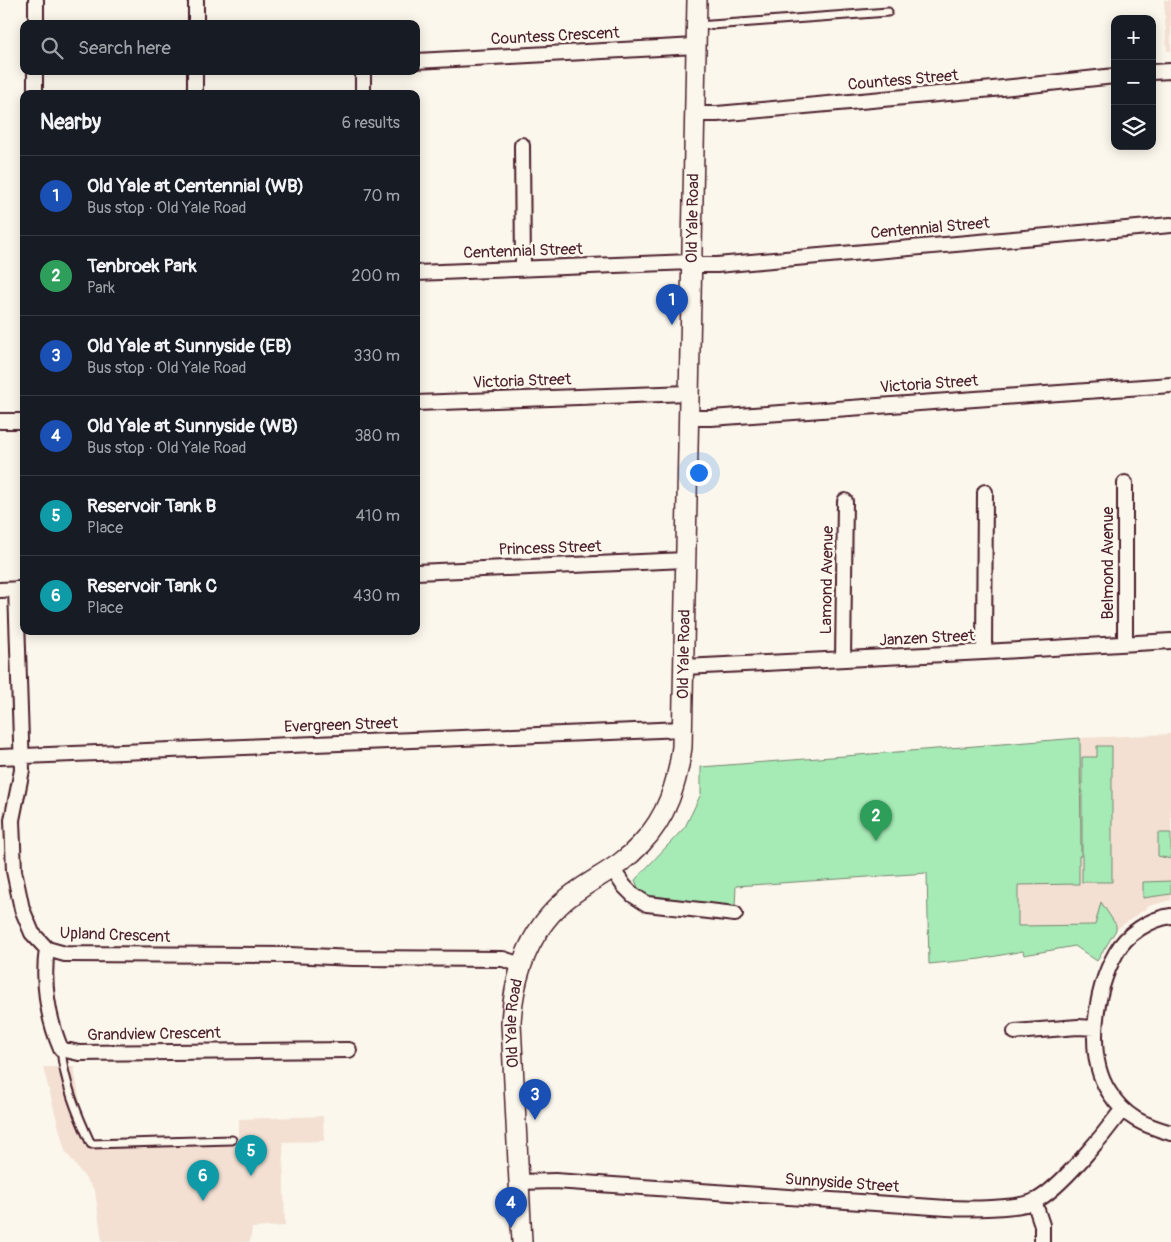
<!DOCTYPE html>
<meta charset="utf-8">
<style>
body{margin:0;font-family:Pangolin,sans-serif;background:#20242c;color:#f1f3f6}
.controls{position:absolute;right:15px;top:15px;display:grid;overflow:hidden;border-radius:10px;box-shadow:0 2px 12px #0003}
.controls button{width:45px;height:45px;display:grid;place-items:center;padding:0;border:0;border-bottom:1px solid #363941;background:#171b24;color:#f1f3f6;font:25px sans-serif}
.you{position:absolute;left:698px;top:472px;width:18px;height:18px;margin:-12px;border:4px solid #fff;border-radius:50%;background:#1a73e8;box-shadow:0 0 0 8px #1a73e833}
.badge{display:grid;place-items:center;width:32px;height:32px;border-radius:50%;background:#c8321e;color:#fff;font-size:16px;font-weight:700}
.pin{position:absolute;translate:-50% -41px;filter:drop-shadow(0 1px 2px #0008)}
.pin::after{content:'';position:absolute;top:26px;width:18px;height:15px;background:inherit;clip-path:polygon(0 0,100% 0,50% 100%)}
.list{margin:0;padding:0;list-style:none}
h2{display:flex;justify-content:space-between;align-items:center;height:65px;margin:0;padding:0 20px;font-size:21px}
h2 small{font-size:16px;font-weight:400;color:#9ea1a6}
.list li{display:grid;grid-template-columns:32px 1fr auto;gap:15px;align-items:center;box-sizing:border-box;height:80px;padding:0 20px;border-top:1px solid #363941}
.list b{display:block;font-size:19px;white-space:nowrap}
.list p{margin:0;font-size:16px;white-space:nowrap;color:#9ea1a6}
.list em{font-size:16px;font-style:normal;color:#9ea1a6}
.icon{flex:none;width:28px;height:28px;fill:none;stroke:currentColor;stroke-width:2;stroke-linecap:round;stroke-linejoin:round}
.map{position:relative;flex:none;width:1171px;height:1242px;overflow:hidden}
.search{position:absolute;background:#171b24;box-shadow:0 2px 12px #0003;left:20px;top:20px;width:400px;height:55px;display:flex;align-items:center;gap:12px;box-sizing:border-box;padding:0 18px;border-radius:10px;color:#9ea1a6;font-size:19px}
.panel{position:absolute;background:#171b24;box-shadow:0 2px 12px #0003;left:20px;top:90px;width:400px;height:545px;border-radius:10px}
.map>svg:first-child{display:block}
.built{fill:#f3e0d3}
.green{fill:#a6ebb6;stroke:#788570}
.lines{fill:none;stroke-linecap:round;stroke-linejoin:round}
.lane-casing{stroke:#4a1f2b;stroke-width:11}
.street-casing{stroke:#4a1f2b;stroke-width:18}
.secondary-casing{stroke:#4a1f2b;stroke-width:22}
.lane{stroke:#fbf7ec;stroke-width:7}
.street{stroke:#fbf7ec;stroke-width:14}
.secondary{stroke:#fbf7ec;stroke-width:19}
.labels{text-anchor:middle;dominant-baseline:central;stroke-width:5;stroke-linejoin:round;paint-order:stroke}
.street-label{font-size:16px;fill:#4a1f2b;stroke:#fbf7ec}
</style>
<div class="map">
<svg width="1171" height="1242" viewBox="0 0 1171 1242">
<rect width="100%" height="100%" fill="#fbf7ec"/>
<filter id="ink" filterUnits="userSpaceOnUse"><feTurbulence type="fractalNoise" baseFrequency=".02" numOctaves="2"/><feDisplacementMap in="SourceGraphic" scale="10" xChannelSelector="R" yChannelSelector="G"/><feConvolveMatrix kernelMatrix="1 2 1 2 8 2 1 2 1" color-interpolation-filters="sRGB"/></filter>
<g filter="url(#ink)">
<path class="built" d="M1164,0H1171V51H1167Z
M1171,734V900L1149,906L1116,930L1097,961L1075,946L1024,955L1023,951L980,959L929,964L927,873L736,886L647,895L639,890L635,880L685,827L701,794V767L1080,738Z
M43,1067H74L88,1149L239,1144V1119L323,1116L324,1141L283,1142L285,1226L252,1228L250,1242H102L95,1191L65,1151Z"/>
<path class="green" d="M1080,738L1081,856H1079V884L1018,885V926L1095,925L1101,902L1116,925V930L1097,961L1075,946L1024,955L1023,951L980,959L929,964L927,873L736,886L735,907L647,895L639,890L635,880L685,827L701,794V767Z
M1097,746H1112V882H1082V757H1097Z
M1158,833H1171V859L1158,856Z
M1171,881V894L1143,898V882Z"/>
<g class="lines">
<g class="lane-casing">
<path id="lane" d="M697,26L888,12
M61,1049C64,1082 77,1114 91,1144L232,1140"/>
</g>
<g class="street-casing">
<path id="street" d="M36,24V0
M196,24V0
M416,61L696,46
M363,71V94
M1152,72L1171,71
M35,94V71
M195,94V71
M694,114H717L993,89L1115,76
M522,145L523,269
M691,265H717L1171,225
M416,273L691,262
M416,403L689,393
M689,418H711L1171,385
M0,421H24
M1125,483V643
M416,572L685,560
M16,589L22,770L12,820L14,871L22,909L32,933L47,949L65,954L290,955L353,958L503,959L521,965
M0,590L24,589
M984,652L985,492
M843,659L845,501
M684,667L984,652L1171,641
M0,757L683,729
M613,870L624,886L633,895L647,904L735,914
M1171,916C1150,919 1126,934 1116,953C1095,990 1085,1055 1109,1092C1125,1118 1144,1125 1171,1133
M47,949C42,982 48,1019 61,1049L79,1053L349,1050
M1015,1032L1078,1027L1095,1028
M520,1182L555,1181L947,1208C968,1209 1017,1209 1035,1201C1060,1189 1105,1133 1122,1110
M1034,1201L1042,1225V1242"/>
</g>
<g class="secondary-casing">
<g id="secondary">
<path id="s1" d="M522,1242L511,1023C514,969 533,920 580,889C602,874 622,865 641,844C667,817 677,784 682,747L697,0"/>
</g>
</g>
<use href="#lane" class="lane"/>
<use href="#street" class="street"/>
<use href="#secondary" class="secondary"/>
</g>
</g>
<g class="labels">
<g class="street-label">
<text transform="translate(555 36) rotate(-3)">Countess Crescent</text>
<text transform="translate(903 80) rotate(-5)">Countess Street</text>
<text stroke="none"><textPath href="#s1" startOffset="1088">Old Yale Road</textPath></text>
<text transform="translate(930 228) rotate(-5)">Centennial Street</text>
<text transform="translate(523 251) rotate(-2)">Centennial Street</text>
<text transform="translate(522 381) rotate(-2)">Victoria Street</text>
<text transform="translate(929 384) rotate(-4)">Victoria Street</text>
<text transform="translate(550 548) rotate(-2)">Princess Street</text>
<text transform="translate(1108 563) rotate(-90)">Belmond Avenue</text>
<text transform="translate(827 580) rotate(-89)">Lamond Avenue</text>
<text transform="translate(927 638) rotate(-3)">Janzen Street</text>
<text stroke="none"><textPath href="#s1" startOffset="652">Old Yale Road</textPath></text>
<text transform="translate(341 725) rotate(-2)">Evergreen Street</text>
<text transform="translate(115 935) rotate(2)">Upland Crescent</text>
<text stroke="none"><textPath href="#s1" startOffset="219">Old Yale Road</textPath></text>
<text transform="translate(154 1034) rotate(-1)">Grandview Crescent</text>
<text transform="translate(842 1183) rotate(4)">Sunnyside Street</text>
</g>
</g>
</svg>
<div class="controls">
<button>+</button>
<button>−</button>
<button><svg class="icon" aria-label="layers" viewBox="0 0 24 24"><path d="M12 4l9 5-9 5-9-5zM3 14l9 5 9-5"/></svg></button>
</div>
<div class="you"></div>
<div class="pin badge" style="left:672px;top:325px;background:#1a4fb4">1</div>
<div class="pin badge" style="left:876px;top:841px;background:#2e9e5b">2</div>
<div class="pin badge" style="left:535px;top:1120px;background:#1a4fb4">3</div>
<div class="pin badge" style="left:511px;top:1228px;background:#1a4fb4">4</div>
<div class="pin badge" style="left:251px;top:1176px;background:#0f9aa8">5</div>
<div class="pin badge" style="left:203px;top:1201px;background:#0f9aa8">6</div>
<div class="search"><svg class="icon" aria-label="search" viewBox="0 0 24 24"><circle cx="10" cy="10" r="6"/><path d="M15 15l6 6"/></svg>Search here</div>
<section class="panel">
<h2>Nearby<small>6 results</small></h2>
<ul class="list">
<li><span class="badge" style="background:#1a4fb4">1</span><div><b>Old Yale at Centennial (WB)</b><p>Bus stop · Old Yale Road</p></div><em>70 m</em></li>
<li><span class="badge" style="background:#2e9e5b">2</span><div><b>Tenbroek Park</b><p>Park</p></div><em>200 m</em></li>
<li><span class="badge" style="background:#1a4fb4">3</span><div><b>Old Yale at Sunnyside (EB)</b><p>Bus stop · Old Yale Road</p></div><em>330 m</em></li>
<li><span class="badge" style="background:#1a4fb4">4</span><div><b>Old Yale at Sunnyside (WB)</b><p>Bus stop · Old Yale Road</p></div><em>380 m</em></li>
<li><span class="badge" style="background:#0f9aa8">5</span><div><b>Reservoir Tank B</b><p>Place</p></div><em>410 m</em></li>
<li><span class="badge" style="background:#0f9aa8">6</span><div><b>Reservoir Tank C</b><p>Place</p></div><em>430 m</em></li>
</ul>
</section>
</div>
